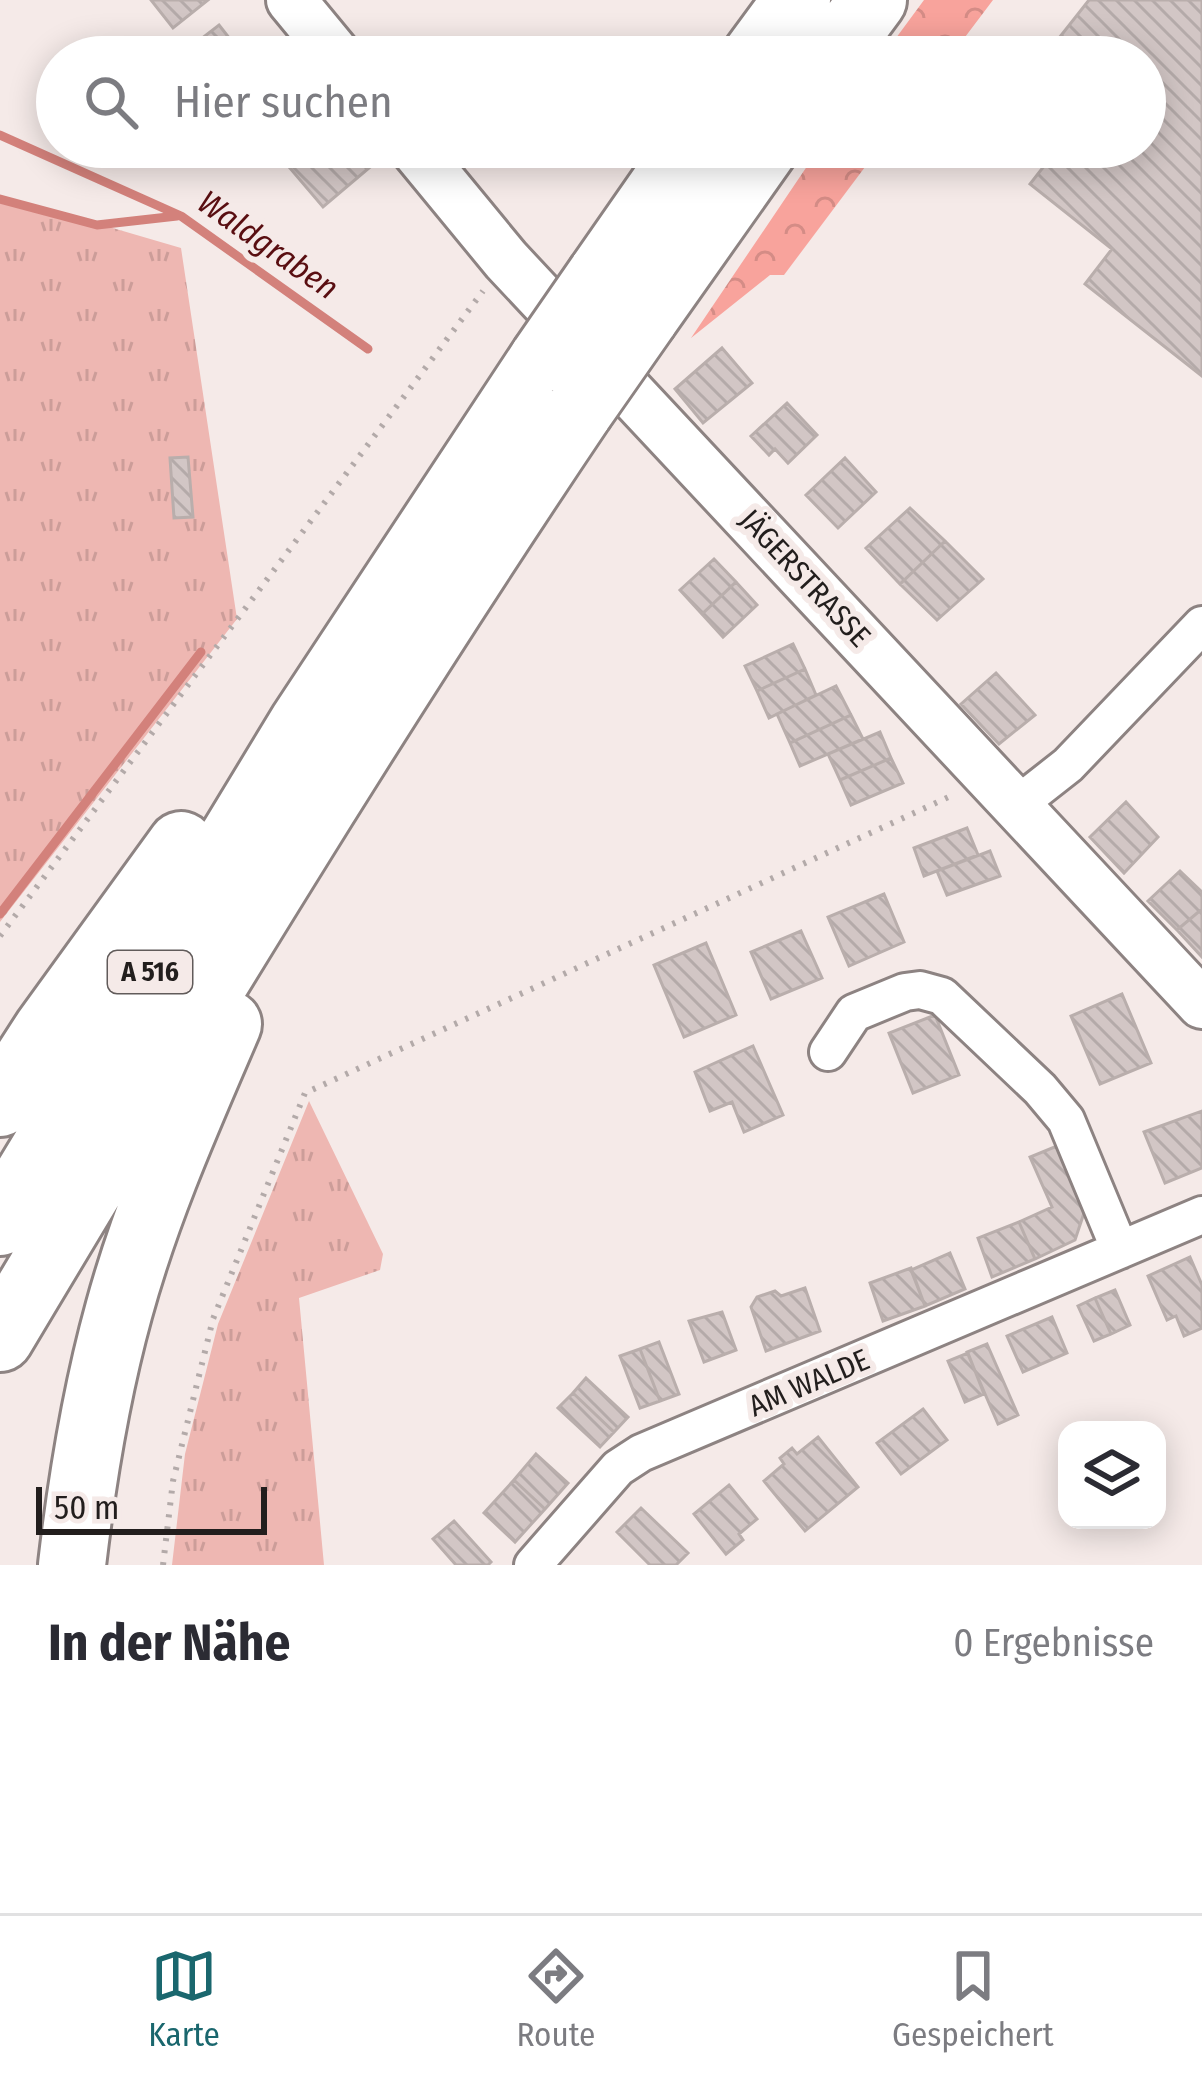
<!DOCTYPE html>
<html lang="de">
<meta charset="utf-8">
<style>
body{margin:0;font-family:"Fira Sans Condensed",sans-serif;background:#f2f2f3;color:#2b2b33}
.controls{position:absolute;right:36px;bottom:36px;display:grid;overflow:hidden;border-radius:24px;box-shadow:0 6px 30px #0003}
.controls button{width:108px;height:108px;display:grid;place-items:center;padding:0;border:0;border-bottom:3px solid #e1e1e2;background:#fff;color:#2b2b33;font:60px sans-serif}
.scale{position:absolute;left:36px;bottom:30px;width:231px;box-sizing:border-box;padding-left:12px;border:6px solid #221e1d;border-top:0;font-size:33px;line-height:42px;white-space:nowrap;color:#221e1d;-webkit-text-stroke:9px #f5eae8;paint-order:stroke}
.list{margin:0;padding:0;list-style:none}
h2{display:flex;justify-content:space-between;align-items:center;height:156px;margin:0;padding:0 48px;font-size:51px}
h2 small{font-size:39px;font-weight:400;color:#7c7c81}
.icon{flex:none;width:66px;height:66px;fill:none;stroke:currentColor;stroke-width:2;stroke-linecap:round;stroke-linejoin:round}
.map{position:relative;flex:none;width:1202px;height:1565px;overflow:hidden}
.search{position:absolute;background:#fff;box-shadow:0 6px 30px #0003;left:36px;right:36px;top:36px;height:132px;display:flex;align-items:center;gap:30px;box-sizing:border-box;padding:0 42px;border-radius:66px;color:#7c7c81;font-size:45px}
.sheet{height:348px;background:#fff}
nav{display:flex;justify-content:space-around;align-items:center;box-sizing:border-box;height:168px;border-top:3px solid #e1e1e2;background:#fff;font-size:33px;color:#7c7c81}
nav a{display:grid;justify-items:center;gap:6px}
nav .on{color:#1a676e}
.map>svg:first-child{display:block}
.grass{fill:url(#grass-tufts)}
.forest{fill:url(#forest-crowns)}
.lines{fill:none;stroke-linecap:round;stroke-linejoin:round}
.stream{stroke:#d3817b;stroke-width:9}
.building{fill:url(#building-back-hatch);stroke:#b9aeac;stroke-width:3}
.minor-casing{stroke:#8d8382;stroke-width:42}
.tertiary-casing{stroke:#8d8382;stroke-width:54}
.motorway-casing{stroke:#8d8382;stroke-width:72}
.path{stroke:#b3aaa9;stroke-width:6;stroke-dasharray:3 9;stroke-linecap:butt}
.minor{stroke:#fff;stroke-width:36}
.tertiary{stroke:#fff;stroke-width:48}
.motorway{stroke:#fff;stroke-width:66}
.motorway-bridge-casing{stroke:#8d8382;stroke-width:72;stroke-linecap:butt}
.motorway-bridge{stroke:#fff;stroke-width:66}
.labels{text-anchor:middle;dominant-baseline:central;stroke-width:12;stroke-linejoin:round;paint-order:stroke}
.shield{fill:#f5eae8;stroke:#615b5a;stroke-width:3}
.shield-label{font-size:27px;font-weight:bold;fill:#221e1d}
.street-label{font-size:30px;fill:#221e1d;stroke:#f5eae8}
.water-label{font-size:33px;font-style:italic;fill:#590e11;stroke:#f5eae8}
</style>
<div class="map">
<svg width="1202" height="1565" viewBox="0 0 1202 1565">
<defs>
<pattern id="grass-tufts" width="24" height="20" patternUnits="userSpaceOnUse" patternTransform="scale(3)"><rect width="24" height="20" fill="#eeb7b2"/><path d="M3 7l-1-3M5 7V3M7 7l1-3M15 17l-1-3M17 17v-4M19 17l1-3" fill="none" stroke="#cc9d99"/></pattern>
<pattern id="forest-crowns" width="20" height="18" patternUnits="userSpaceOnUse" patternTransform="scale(3)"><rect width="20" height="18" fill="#f8a39c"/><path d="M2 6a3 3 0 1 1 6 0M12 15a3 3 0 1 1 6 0" fill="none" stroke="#d48c86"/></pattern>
<pattern id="building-back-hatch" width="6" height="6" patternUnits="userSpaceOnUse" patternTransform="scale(3)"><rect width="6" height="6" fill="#d2c6c5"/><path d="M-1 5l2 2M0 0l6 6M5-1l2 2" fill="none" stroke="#b4aaa9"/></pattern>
</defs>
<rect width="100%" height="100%" fill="#f5eae8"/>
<path class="grass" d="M0,195L181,248L237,619L0,922Z
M309,1101L383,1254L380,1270L299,1298L324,1565H172L185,1454L218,1324Z"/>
<path class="forest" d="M924,0H993L950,57H882Z
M820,147H880L784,275H770L691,338Z"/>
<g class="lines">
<path class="stream" d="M0,135L181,216L368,349
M0,199L97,225L177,216
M0,914L201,652"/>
</g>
<path class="building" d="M151,0H208L173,28Z
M1089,0H1202V376L1085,284L1112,249L1030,184L1059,147H1145V57H1044Z
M219,25L244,57H187L183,53Z
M298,147H363L376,162L323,207L283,160Z
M722,348L752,383L703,423L675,389Z
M787,403L817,435L788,463L775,449L769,455L751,436Z
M188,457L193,517L174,518L170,458Z
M845,458L876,492L838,528L806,495Z
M910,508L945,541L900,584L866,548Z
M945,541L983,579L937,620L900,584Z
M714,559L736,582L702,614L680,590Z
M736,582L757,605L723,637L702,614Z
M793,644L805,669L757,691L745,666Z
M805,669L816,695L769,718L757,691Z
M996,673L1035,715L999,744L961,704Z
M836,686L851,715L790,743L777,714Z
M851,715L863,739L800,766L790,743Z
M880,732L891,758L840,780L828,754Z
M891,758L903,783L851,805L840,780Z
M1126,802L1158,837L1124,873L1090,837Z
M967,828L978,855L924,876L914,848Z
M990,851L1000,876L947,895L937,871Z
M1180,871L1202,892V909L1177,930L1148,901Z
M884,894L904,942L849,966L828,917Z
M1202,909V957L1177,930Z
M801,931L822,978L771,999L751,952Z
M706,943L736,1015L684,1037L654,965Z
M1122,994L1151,1063L1100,1084L1071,1016Z
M935,1015L959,1075L913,1093L889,1033Z
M753,1046L783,1115L744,1132L732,1102L710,1111L695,1072Z
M1202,1111V1168L1165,1183L1144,1132Z
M1057,1146L1084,1213L1075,1240L1035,1259L1019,1222L1052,1207L1030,1157Z
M1019,1222L1035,1259L992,1277L978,1238Z
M950,1253L965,1289L925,1306L911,1270Z
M1190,1257L1202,1285V1328L1184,1336L1176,1316L1167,1320L1148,1276Z
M911,1268L925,1306L883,1321L870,1283Z
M805,1288L820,1331L766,1351L751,1307L757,1297L775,1291L781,1296Z
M1115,1290L1130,1325L1111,1334L1095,1298Z
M1095,1298L1111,1334L1094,1341L1078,1306Z
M722,1312L736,1350L704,1362L689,1321Z
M1052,1317L1067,1353L1023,1372L1007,1336Z
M659,1342L679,1394L660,1401L640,1349Z
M987,1344L1018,1415L998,1424L967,1352Z
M640,1349L660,1401L640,1408L620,1356Z
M968,1353L984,1394L965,1402L948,1361Z
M586,1378L628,1417L614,1432L573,1393Z
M573,1393L614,1432L600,1447L558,1408Z
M923,1409L947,1440L901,1474L877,1443Z
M818,1437L858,1487L805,1531L764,1481L784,1464L780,1458L792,1448L797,1454Z
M536,1454L568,1483L545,1509L514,1480Z
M514,1480L545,1509L515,1542L484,1513Z
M729,1485L757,1519L739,1534L743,1540L726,1554L694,1514Z
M641,1508L688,1553L676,1565H650L617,1532Z
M454,1521L491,1562L488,1565H456L433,1539Z"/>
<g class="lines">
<g class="minor-casing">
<path id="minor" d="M1017,805L1068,765L1202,625
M828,1052L854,1013L905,992L920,990L942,996L1040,1089L1066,1120L1120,1250
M533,1565L618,1468L641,1453L1202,1215"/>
</g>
<g class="tertiary-casing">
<path id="tertiary" d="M291,0L338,57
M413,147L506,260L1202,1004"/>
</g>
<g class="motorway-casing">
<path id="motorway" d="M755,57L797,0
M831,57L873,0
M601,275L690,147
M645,317L765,147
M0,1103L47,1030L181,845
M0,1222L303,723L543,359
M0,1338C187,1025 376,713 580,410
M72,1565C82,1479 96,1393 119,1310C146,1211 188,1117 228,1024"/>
</g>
<path class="path" d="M0,936L483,291
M163,1565L173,1481L213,1319L305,1093L953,795"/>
<use href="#minor" class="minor"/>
<use href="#tertiary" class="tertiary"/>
<use href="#motorway" class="motorway"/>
<g class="motorway-bridge-casing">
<path id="motorway-bridge" d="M543,359L601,275
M580,410L645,317"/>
</g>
<use href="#motorway-bridge" class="motorway-bridge"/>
</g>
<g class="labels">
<rect class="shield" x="108" y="951" width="84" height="42" rx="9"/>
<g class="shield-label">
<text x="150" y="972">A 516</text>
</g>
<g class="street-label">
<text transform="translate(805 578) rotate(47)">JÄGERSTRASSE</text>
<text transform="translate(809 1383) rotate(-23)">AM WALDE</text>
</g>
<g class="water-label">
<text transform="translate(268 245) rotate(35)">Waldgraben</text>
</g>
</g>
</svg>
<div class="controls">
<button><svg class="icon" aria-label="layers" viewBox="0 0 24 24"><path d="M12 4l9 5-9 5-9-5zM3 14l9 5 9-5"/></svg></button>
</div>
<div class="scale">50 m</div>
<div class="search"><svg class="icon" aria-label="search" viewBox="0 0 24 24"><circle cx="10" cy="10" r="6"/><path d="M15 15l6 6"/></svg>Hier suchen</div>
</div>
<section class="sheet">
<h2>In der Nähe<small>0 Ergebnisse</small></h2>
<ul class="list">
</ul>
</section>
<nav>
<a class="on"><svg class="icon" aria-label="map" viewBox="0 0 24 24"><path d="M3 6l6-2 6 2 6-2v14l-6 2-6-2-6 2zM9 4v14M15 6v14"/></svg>Karte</a>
<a><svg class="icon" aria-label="directions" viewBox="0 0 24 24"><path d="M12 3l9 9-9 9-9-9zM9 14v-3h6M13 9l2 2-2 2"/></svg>Route</a>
<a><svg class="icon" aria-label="saved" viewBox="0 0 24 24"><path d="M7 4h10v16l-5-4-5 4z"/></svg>Gespeichert</a>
</nav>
